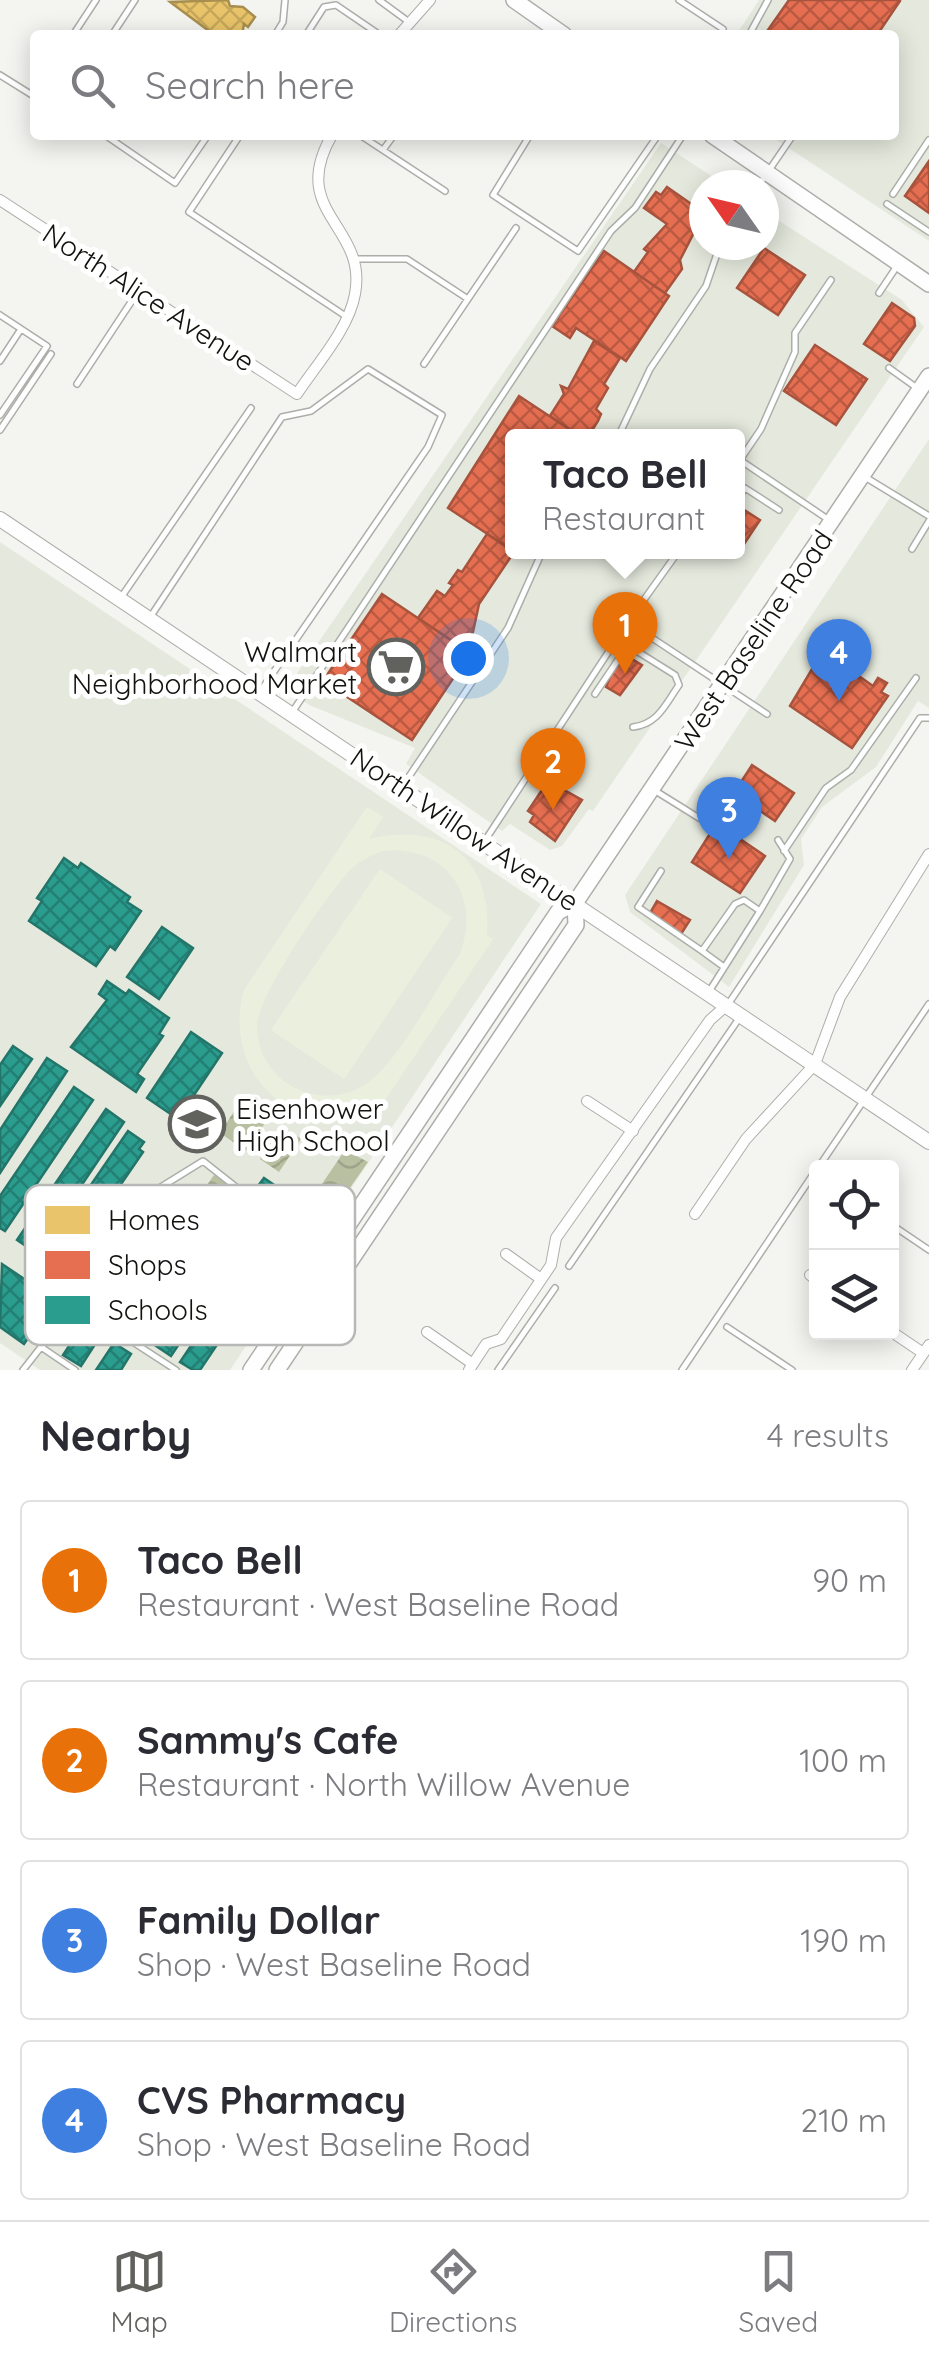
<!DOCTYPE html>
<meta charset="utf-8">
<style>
body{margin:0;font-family:Quicksand,sans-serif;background:#f7f7f7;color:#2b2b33}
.controls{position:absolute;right:30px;bottom:30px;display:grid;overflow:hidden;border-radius:10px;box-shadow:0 5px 25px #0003}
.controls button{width:90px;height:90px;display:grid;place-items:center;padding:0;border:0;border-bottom:2px solid #e1e1e2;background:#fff;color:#2b2b33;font:50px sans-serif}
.compass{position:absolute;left:689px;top:170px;width:90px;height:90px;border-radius:50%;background:#fff;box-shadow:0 5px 25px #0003;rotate:304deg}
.you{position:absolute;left:468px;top:658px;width:35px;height:35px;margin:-25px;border:8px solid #fff;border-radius:50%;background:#1a73e8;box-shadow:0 0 0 15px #1a73e833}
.badge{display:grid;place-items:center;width:65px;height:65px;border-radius:50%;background:#61625e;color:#fff;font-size:32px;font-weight:700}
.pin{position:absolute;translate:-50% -82px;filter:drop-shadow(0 2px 5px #0008)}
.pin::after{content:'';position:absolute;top:52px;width:35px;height:30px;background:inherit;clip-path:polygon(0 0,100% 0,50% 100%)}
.popup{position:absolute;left:505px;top:429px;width:240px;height:130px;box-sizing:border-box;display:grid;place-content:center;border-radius:10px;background:#fff;filter:drop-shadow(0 2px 8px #0005);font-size:32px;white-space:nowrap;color:#7c7c81}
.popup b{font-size:38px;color:#2b2b33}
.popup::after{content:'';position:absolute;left:50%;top:100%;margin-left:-20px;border:20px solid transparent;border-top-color:#fff}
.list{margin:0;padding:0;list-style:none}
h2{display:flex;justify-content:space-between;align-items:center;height:130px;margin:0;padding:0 40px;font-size:42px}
h2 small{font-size:32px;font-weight:400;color:#7c7c81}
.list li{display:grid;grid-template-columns:65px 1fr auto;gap:30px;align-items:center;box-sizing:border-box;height:160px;margin:0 20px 20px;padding:0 20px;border:2px solid #e1e1e2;border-radius:10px}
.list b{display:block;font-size:38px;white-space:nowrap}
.list p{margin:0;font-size:32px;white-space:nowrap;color:#7c7c81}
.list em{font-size:32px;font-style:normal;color:#7c7c81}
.icon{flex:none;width:55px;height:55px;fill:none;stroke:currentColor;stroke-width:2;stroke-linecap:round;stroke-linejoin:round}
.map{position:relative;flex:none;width:929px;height:1370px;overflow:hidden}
.search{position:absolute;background:#fff;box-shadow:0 5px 25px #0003;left:30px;right:30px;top:30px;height:110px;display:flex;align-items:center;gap:25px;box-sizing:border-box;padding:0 35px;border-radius:10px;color:#7c7c81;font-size:38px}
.sheet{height:850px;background:#fff}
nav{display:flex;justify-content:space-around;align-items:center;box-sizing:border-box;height:140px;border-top:2px solid #e1e1e2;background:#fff;font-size:28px;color:#7c7c81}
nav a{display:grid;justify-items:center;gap:5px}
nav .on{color:#61625e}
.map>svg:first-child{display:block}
.built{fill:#e5e9dd;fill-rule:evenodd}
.pitch{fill:#ebf0de;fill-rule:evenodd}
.water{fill:url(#water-waves)}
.homes{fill:url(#homes-cross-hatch);stroke:#a88f4f;stroke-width:2.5}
.shops{fill:url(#shops-cross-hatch);stroke:#a7533d;stroke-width:2.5}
.schools{fill:url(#schools-cross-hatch);stroke:#237469;stroke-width:2.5}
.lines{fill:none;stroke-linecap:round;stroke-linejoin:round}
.lane-casing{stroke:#acaeaa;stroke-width:8}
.street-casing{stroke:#acaeaa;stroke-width:12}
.secondary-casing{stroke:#acaeaa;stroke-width:16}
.primary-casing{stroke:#acaeaa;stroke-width:18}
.lane{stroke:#fdfefd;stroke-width:5}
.street{stroke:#fdfefd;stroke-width:10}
.secondary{stroke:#fdfefd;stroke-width:14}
.primary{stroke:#fdfefd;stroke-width:15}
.labels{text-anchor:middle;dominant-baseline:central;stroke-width:10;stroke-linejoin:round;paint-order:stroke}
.street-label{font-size:28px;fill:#12130f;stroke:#fff}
.poi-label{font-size:28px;fill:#12130f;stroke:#fff;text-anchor:end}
.key{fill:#fff;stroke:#b8b8b7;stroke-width:2.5}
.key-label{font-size:28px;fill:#12130f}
</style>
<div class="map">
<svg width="929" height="1370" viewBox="0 0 929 1370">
<defs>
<pattern id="water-waves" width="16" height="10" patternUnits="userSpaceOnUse" patternTransform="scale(2.5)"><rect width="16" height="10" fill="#b8c0a1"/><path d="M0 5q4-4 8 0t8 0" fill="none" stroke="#9da489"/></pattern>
<pattern id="homes-cross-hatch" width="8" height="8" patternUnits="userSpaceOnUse" patternTransform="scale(2.5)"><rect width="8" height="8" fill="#e9c46a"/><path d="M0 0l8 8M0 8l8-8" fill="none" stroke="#c7a85b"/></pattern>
<pattern id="shops-cross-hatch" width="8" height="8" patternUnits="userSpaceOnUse" patternTransform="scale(2.5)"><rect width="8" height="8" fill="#e76f51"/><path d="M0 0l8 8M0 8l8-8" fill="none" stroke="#ba5a42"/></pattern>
<pattern id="schools-cross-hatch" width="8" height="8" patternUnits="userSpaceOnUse" patternTransform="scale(2.5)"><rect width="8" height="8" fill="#2a9d8f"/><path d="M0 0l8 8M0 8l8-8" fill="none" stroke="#237f73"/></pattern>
</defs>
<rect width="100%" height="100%" fill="#f4f5f0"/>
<path class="built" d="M759,0H929V241L769,135H894V35H736Z
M661,143L725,185H704V245H764V211L902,300L924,327L593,811L589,809L562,846L550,850L510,824L502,831L406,764L415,748L309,705L287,688ZM512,437H738V552H512Z
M929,439V708L918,701L876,767L822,807L801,839L804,865L729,987L630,912L625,895Z
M0,542L541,904L230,1370H40L0,1343Z"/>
<path class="pitch" d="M367,807L383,817L369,839C443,822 492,856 487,936L493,939L383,1103L378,1100C299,1151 220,1074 244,990ZM382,851C446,844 482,896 460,954C434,992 410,1041 378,1074C335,1119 257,1090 257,1026C257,996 327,894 350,870C359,861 370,856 382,851Z
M380,869L452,918L344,1079L271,1030Z"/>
<path class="water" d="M242,1099L269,1117L246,1151L220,1133Z
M282,1126L301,1139L279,1172L260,1159Z
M345,1150L368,1162L329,1218L309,1203Z
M214,1175L238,1191L192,1257L168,1241Z"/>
<path class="homes" d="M228,0L230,6L243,7L255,17L248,27L244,24L242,35L209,31L170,2Z"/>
<path class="shops" d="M789,0H899L900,1L877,35H776L768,30Z
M929,161V213L905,196Z
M667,187L704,213L680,260L682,269L665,293L634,272L648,252L644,249L667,224L644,208L656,192L661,195Z
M764,248L805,275L778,315L737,288Z
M604,251L669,296L626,361L576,328L570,338L552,326Z
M892,303L914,318L915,326L890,361L864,344Z
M594,341L620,358L604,384L608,388L596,409L601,414L598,421L588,437H581L550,416L564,394L561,386L568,389Z
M815,345L867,379L836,425L784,391Z
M519,396L581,437H512V550L448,508Z
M738,506L760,520L738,553L735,552Z
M487,534L514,552L479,604L473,632L463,648L418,618L437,591L445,596L453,585L449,583L458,570L462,572Z
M382,594L470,653L412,740L323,681Z
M829,655L873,686L878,678L887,683L881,692L888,696L852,748L790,706L818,659Z
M627,656L642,665L620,695L606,687L612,671Z
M752,765L794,793L775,821L734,793Z
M548,781L582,800L555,841L530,822L534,815L528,811Z
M724,828L765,856L740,893L692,862L711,832Z
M657,901L690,920L681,934L650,913Z"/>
<path class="schools" d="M64,858L78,868L81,863L130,897L127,902L141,911L115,950L110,946L96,966L29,921L42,901L37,898Z
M162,927L193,948L159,999L127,977Z
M107,981L126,994L129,990L169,1018L159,1034L163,1036L137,1074L144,1079L136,1092L71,1047L107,1000L99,994Z
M191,1032L222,1053L178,1119L147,1098Z
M13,1046L32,1059L0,1106V1065Z
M47,1058L67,1071L0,1173V1130Z
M74,1087L93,1100L5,1231L0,1228V1196Z
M106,1109L124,1122L36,1253L17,1240Z
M128,1131L144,1142L139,1149L143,1152L78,1247L74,1244L69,1251L53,1240Z
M264,1178L308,1208L303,1216L258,1186Z
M244,1210L261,1221L171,1356L153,1344Z
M270,1228L288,1239L200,1370H193L180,1362Z
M67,1261L76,1268L24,1344L0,1327L2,1264L45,1293Z
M168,1263L185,1275L143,1337L126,1325Z
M84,1323L101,1335L81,1366L63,1355Z
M114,1343L131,1354L121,1370H96Z"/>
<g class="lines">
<g class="lane-casing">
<path id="lane" d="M379,0L409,22
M679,0L723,29
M73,35L96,0
M112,35L135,0
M275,35L283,22L285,0
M306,35L324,7L336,5L380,35
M749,35L768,0
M0,75L32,95L35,91
M105,135L175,183L208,135
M240,135L189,212L347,317
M360,135L445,191
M530,135L493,195L578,251L658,135
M383,150L394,135
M759,185L793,135
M893,194L929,140
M887,204L929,232
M355,259H407L468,299
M879,293L897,266
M0,315L47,346L0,415
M0,361L21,329
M424,364L516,228
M889,368L917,388
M77,384L137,293
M0,430L51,354
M618,437L650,369L706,286L720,245
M865,477L929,516
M738,498L745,488L779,510
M829,520L740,460L761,429L795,352V333L831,280
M912,549L929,521
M122,596L251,408
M151,616L282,417L311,411L368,369L442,415L428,447L262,689
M628,622L678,552
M595,694L624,651L632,648L675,675L679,685C665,705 658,724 633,727
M293,711L611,231L635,208L683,135
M404,784L508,628L542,552
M654,790L699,818
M486,839L628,622L767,714
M784,851L826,788L851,770L916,678
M661,871L638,907L702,951
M760,911L790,859L778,840
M710,990L760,911L744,900L735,904L702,951L724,967
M729,1003L920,718H929
M818,1168L929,1004
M892,1225L929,1250
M297,1237L324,1255
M569,1266L740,1017
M82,1309L161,1187L203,1161L246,1195
M727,1327L792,1370
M41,1347L82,1309L176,1370
M23,1370L41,1347L75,1370
M498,1370L555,1288
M682,1370L816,1170"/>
</g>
<g class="street-casing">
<path id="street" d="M399,35L430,0
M0,200L297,394C316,365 349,329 355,294C368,225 287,213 332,135
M587,1101L633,1131
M695,1214L746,1139L815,1064L840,997L929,854
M506,1254L541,1279
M810,1275L816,1280
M427,1332L473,1364
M892,1332L923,1353
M469,1370L486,1344L501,1339L551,1265L556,1238L710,1020L727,1005
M912,1370L929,1345"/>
</g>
<g class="secondary-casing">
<path id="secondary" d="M0,519L929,1142"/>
</g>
<g class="primary-casing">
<path id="primary" d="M514,0L564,35
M712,135L929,284
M251,1370L558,912L575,903L929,376
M277,1370L576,925L575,903"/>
</g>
<use href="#lane" class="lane"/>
<use href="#street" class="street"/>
<use href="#secondary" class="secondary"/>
<use href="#primary" class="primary"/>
</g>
<defs>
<g id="supermarket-ring" transform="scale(2.875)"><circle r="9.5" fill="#fff" stroke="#61625e" stroke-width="1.5"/><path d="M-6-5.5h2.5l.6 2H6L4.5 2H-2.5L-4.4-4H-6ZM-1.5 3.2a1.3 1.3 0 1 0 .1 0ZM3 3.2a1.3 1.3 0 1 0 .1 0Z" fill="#61625e"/></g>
<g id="school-ring" transform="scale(2.875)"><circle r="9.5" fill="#fff" stroke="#61625e" stroke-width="1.5"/><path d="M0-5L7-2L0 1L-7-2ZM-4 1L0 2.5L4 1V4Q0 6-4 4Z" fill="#61625e"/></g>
</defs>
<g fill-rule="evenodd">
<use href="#supermarket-ring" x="396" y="667"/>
<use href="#school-ring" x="197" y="1124"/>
</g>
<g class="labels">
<g class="street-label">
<text transform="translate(149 297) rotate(33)">North Alice Avenue</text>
<text transform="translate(753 640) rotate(-56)">West Baseline Road</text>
<text transform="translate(465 829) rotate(34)">North Willow Avenue</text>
</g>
<g class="poi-label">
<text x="357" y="651">Walmart<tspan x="357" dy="32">Neighborhood Market</tspan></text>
<text x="236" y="1108" text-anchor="start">Eisenhower<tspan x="236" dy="32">High School</tspan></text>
</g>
</g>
<rect x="25" y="1185" width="330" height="160" rx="15" class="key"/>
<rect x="45" y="1206" width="45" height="28" fill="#e9c46a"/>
<rect x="45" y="1251" width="45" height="28" fill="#e76f51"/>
<rect x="45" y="1296" width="45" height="28" fill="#2a9d8f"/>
<g class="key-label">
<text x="108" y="1230">Homes</text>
<text x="108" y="1275">Shops</text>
<text x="108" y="1320">Schools</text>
</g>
</svg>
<div class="controls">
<button><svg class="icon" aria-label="locate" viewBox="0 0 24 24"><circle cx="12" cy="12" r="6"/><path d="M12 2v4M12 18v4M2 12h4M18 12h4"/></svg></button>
<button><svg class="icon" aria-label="layers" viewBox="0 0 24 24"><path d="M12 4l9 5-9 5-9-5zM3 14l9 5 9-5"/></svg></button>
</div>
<svg class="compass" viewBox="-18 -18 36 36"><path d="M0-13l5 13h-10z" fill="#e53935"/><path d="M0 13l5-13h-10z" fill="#7c7c81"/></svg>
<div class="you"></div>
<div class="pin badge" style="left:625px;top:674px;background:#e8710a">1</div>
<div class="popup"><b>Taco Bell</b>Restaurant</div>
<div class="pin badge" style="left:553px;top:810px;background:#e8710a">2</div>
<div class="pin badge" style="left:729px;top:859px;background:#3f7fe0">3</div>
<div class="pin badge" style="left:839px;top:701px;background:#3f7fe0">4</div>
<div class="search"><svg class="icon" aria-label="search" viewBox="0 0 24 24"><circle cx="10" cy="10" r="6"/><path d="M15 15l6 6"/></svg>Search here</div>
</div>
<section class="sheet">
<h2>Nearby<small>4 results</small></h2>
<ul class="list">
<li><span class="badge" style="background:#e8710a">1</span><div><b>Taco Bell</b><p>Restaurant · West Baseline Road</p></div><em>90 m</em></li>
<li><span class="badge" style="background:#e8710a">2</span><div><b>Sammy's Cafe</b><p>Restaurant · North Willow Avenue</p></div><em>100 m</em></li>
<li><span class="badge" style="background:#3f7fe0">3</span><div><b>Family Dollar</b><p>Shop · West Baseline Road</p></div><em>190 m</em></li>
<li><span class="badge" style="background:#3f7fe0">4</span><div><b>CVS Pharmacy</b><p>Shop · West Baseline Road</p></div><em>210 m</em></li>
</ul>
</section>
<nav>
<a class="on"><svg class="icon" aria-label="map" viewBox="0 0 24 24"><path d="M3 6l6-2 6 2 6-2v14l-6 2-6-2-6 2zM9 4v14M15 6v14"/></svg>Map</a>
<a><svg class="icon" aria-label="directions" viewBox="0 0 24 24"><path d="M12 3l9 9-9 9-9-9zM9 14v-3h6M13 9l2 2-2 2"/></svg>Directions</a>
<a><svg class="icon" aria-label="saved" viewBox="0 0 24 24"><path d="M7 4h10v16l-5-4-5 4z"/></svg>Saved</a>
</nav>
